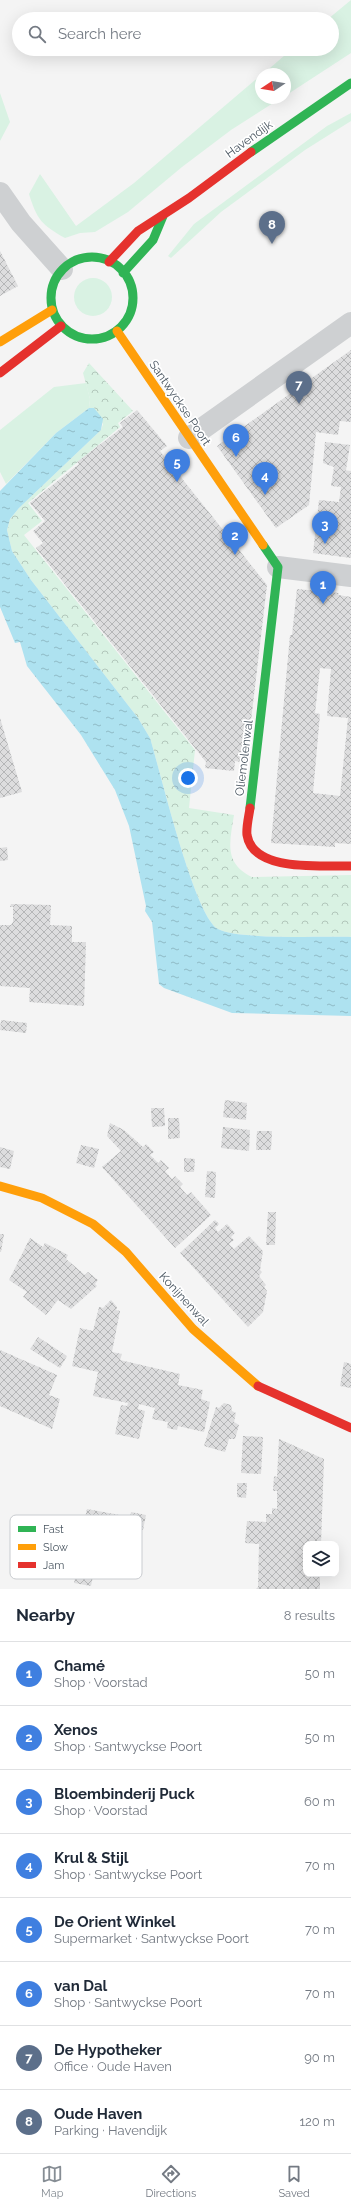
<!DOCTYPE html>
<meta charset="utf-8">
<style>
body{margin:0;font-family:Raleway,sans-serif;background:#f2f2f3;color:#1f2937}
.controls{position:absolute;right:12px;bottom:12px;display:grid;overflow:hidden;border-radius:8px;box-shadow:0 4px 16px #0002}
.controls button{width:36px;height:36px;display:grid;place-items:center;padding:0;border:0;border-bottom:1px solid #e0e1e3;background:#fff;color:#1f2937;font:20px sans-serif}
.compass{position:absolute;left:255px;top:68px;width:36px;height:36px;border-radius:50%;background:#fff;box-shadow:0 4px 16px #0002;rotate:258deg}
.you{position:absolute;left:188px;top:778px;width:14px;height:14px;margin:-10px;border:3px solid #fff;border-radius:50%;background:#1a73e8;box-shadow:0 0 0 6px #1a73e833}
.badge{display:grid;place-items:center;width:26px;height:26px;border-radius:50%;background:#868d94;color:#fff;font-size:13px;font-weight:700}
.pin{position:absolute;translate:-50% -33px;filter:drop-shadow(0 1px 2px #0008)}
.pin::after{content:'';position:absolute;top:21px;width:14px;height:12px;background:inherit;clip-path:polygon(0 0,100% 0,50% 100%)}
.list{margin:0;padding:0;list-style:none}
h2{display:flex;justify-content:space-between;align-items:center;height:52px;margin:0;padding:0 16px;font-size:17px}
h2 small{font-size:13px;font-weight:400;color:#747a83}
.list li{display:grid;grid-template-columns:26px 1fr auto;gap:12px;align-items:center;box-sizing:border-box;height:64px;padding:0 16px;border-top:1px solid #e0e1e3}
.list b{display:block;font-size:15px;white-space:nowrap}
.list p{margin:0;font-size:13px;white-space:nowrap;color:#747a83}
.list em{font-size:13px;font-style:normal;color:#747a83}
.icon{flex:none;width:22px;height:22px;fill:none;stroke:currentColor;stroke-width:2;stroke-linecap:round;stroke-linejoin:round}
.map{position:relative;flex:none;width:351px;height:1589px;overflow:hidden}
.search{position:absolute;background:#fff;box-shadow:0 4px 16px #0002;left:12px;right:12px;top:12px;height:44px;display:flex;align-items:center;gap:10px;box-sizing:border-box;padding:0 14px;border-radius:22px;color:#747a83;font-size:15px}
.sheet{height:564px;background:#fff}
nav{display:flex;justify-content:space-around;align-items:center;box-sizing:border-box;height:56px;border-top:1px solid #e0e1e3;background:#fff;font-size:11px;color:#747a83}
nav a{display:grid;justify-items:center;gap:2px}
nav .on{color:#868d94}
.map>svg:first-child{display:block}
.grass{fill:#d9f2e3}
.forest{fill:url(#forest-crowns)}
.water{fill:url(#water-ripples)}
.building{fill:url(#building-cross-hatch);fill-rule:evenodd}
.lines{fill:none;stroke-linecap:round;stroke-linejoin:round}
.street{stroke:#ced0d2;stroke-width:22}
.fast{stroke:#30b455;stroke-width:9}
.slow{stroke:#ff9f0a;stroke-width:9}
.jam{stroke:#e5322d;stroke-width:9}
.labels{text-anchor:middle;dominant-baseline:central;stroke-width:3.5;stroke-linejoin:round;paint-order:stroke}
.street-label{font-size:12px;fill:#4a5661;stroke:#fff}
.key{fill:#fff;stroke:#c9ccd0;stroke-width:1}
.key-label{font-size:11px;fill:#4a5661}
</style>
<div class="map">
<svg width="351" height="1589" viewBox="0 0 351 1589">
<defs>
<pattern id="forest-crowns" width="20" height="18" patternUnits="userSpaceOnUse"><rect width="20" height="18" fill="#d9f2e3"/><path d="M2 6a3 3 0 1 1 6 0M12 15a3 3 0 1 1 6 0" fill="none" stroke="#b2c7bb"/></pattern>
<pattern id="water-ripples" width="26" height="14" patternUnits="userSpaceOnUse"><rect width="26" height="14" fill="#aee2f0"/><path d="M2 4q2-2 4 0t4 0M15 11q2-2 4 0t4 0" fill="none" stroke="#90bac6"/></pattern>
<pattern id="building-cross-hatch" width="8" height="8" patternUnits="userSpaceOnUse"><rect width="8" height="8" fill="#ddddde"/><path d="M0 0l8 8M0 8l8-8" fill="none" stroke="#b5b6b7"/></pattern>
</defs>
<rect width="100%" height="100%" fill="#f4f4f4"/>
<path class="grass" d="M351,0V53L285,96V74H263L292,49H332V19H328Z
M261,75V98H281L231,130L182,167L128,212L95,232L80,233L65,238C42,225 37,220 29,194L40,174L76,226L134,183Z
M0,93L10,122L0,141Z
M351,113V121L305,150L221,212L171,258L168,256L194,224L327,126Z
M74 297a19 19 0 1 1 38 0a19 19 0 1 1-38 0Z
M86,383L90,399L89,408L56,433L6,484L0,472V430L54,387Z"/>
<path class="forest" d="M89,363L133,411L118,423L120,427L28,503L42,521L24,535L195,750L189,808L234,815C230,841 223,863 252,877L351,875V937C323,936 238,940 218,929C194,916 160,770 150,738L138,718L31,580L12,551L7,530L10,519L19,508L101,430L103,424L94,408H89L90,399L83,373Z"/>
<path class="water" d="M89,408H94L103,419L101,430L19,508L10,519L7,530L12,551L31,580L138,718L150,738C160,770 194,916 218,929C238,940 323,936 351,937V1016L232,1013L164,988L159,984L152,922L145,911L146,906L129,826L115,790L81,735L27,666L20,642L15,643L0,607V491L56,433Z"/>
<path class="building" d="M0,251L18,286L0,296Z
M351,350V422L340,421L338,435L316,432L309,505L276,528L217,446Z
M137,410L167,446L160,451L267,585L246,763L235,761L234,771L205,768L206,762L36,548L43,543L33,531L45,521L30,503L79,464L77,462L123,427L120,423Z
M325,442L350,445L346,470H343L351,471V558L313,553L319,500L339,502L341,487L331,486L334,467L323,463Z
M297,589L339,593L338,595L351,597V844L335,843V847L271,843L290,635H292ZM320,668L331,669L327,716L348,718L340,796L313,793L320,714L315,713Z
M0,718L22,792L0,798Z
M7,847L8,860L0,861V848Z
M11,904L51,905L50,925L72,926V942H86L84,1006L29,1002L30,988L0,986V925H11L13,922V907H10Z
M1,1020L27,1023L26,1033L0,1030Z
M225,1100L247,1103L246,1120L223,1117Z
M151,1108H164L165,1126L152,1127Z
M168,1118H179L180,1138L168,1139Z
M110,1123L124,1130L143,1147L146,1144L154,1152L150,1155L158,1163L161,1160L169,1168L165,1171L172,1179L175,1176L183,1184L180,1187L187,1195L191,1192L211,1215L175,1248L102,1167L121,1151L107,1136Z
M223,1127L250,1130L249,1151L221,1148Z
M257,1131H272L271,1150H256Z
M81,1145L99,1149L94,1168L76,1163Z
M0,1147L14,1151L10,1169L0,1167Z
M184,1158L195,1159L194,1172H184Z
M207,1171L216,1172L215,1198L205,1197Z
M268,1212H276L275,1245H266Z
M215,1220L219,1224L215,1228L218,1232L227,1224L235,1233L231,1237L234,1240L229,1244L234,1249L249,1236L263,1251L260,1270L262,1272L259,1276L266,1285L264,1287L267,1291L263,1312L248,1327L180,1253Z
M0,1234H4L1,1252H0Z
M30,1238L43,1247L45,1243L68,1255L66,1259L85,1275L88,1272L98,1280L95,1284L97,1286L71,1309L58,1300L46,1315L23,1297L27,1292L9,1280Z
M111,1300L117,1307L116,1310L120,1311L112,1352L122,1354L120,1360L180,1374L178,1385L203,1390L201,1399L210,1402L204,1432L178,1426L177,1430L167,1428L168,1422L152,1419L155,1408L139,1404L138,1409L145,1411L139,1439L115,1434L121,1405L127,1406L128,1403L93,1396L98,1372L72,1366L80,1328L93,1331L99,1307L103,1308Z
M38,1337L67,1356L60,1368L30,1349Z
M0,1350L57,1375L49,1395L60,1399L52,1429L0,1406Z
M344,1362L351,1364V1388L340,1386Z
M224,1403L231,1405L232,1411L236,1413L234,1422L239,1425L235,1439H229L225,1452L204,1446L216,1407L219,1408Z
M243,1436L263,1437L261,1474L241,1473Z
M279,1439L324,1459L321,1544H306V1574H320V1589H256L258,1587L259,1544L245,1543L247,1521L266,1522V1514H272V1508L277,1509V1491H273L274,1476L277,1477Z
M237,1483H247L246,1498L237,1497Z
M87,1509L125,1516L123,1525L85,1518Z
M131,1512L146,1515L143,1530L128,1526Z
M79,1558L96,1561L91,1586L74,1583Z"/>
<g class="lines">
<path class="street" d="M0,193L21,223L62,269
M189,438L351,323
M278,567L351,576"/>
<path class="fast" d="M251,152L351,83
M51 298a41 41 0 1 1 82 0a41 41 0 1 1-82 0Z
M123,273L153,240L163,216
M250,808L278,567L263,545"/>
<path class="slow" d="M117,331L263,545
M0,342L52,310
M0,1186L42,1198L93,1224L126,1252L193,1329L258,1386"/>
<path class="jam" d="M109,262L138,231L189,198L251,152
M0,373L61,326
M250,808C249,816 246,827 247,835C253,873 323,865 351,866
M258,1386L351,1428"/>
</g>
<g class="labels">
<g class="street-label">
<text transform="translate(249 139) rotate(-36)">Havendijk</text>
<text transform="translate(180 403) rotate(56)">Santwyckse Poort</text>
<text transform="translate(244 758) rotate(-83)">Oliemolenwal</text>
<text transform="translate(184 1299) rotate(48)">Konijnenwal</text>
</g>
</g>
<rect x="10" y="1515" width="132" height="64" rx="6" class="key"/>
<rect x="18" y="1526" width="18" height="6" fill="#30b455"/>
<rect x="18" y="1544" width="18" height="6" fill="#ff9f0a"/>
<rect x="18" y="1562" width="18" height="6" fill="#e5322d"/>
<g class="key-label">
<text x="43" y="1533">Fast</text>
<text x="43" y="1551">Slow</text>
<text x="43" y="1569">Jam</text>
</g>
</svg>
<div class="controls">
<button><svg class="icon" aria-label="layers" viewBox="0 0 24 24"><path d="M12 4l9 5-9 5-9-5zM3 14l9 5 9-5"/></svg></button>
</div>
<svg class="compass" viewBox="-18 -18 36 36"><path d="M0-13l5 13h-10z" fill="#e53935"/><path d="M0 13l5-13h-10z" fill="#747a83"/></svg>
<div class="you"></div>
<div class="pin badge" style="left:323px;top:604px;background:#3f7fe0">1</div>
<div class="pin badge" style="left:235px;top:555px;background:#3f7fe0">2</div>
<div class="pin badge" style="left:325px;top:544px;background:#3f7fe0">3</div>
<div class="pin badge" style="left:265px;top:495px;background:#3f7fe0">4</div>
<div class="pin badge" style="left:177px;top:482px;background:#3f7fe0">5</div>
<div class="pin badge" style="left:236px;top:457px;background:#3f7fe0">6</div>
<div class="pin badge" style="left:299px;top:404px;background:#5c6f8a">7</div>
<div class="pin badge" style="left:272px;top:244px;background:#5c6f8a">8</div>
<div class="search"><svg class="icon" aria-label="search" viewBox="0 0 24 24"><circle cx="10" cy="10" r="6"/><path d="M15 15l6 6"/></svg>Search here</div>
</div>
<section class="sheet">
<h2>Nearby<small>8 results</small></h2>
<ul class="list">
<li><span class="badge" style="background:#3f7fe0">1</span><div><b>Chamé</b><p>Shop · Voorstad</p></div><em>50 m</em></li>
<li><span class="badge" style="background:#3f7fe0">2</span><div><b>Xenos</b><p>Shop · Santwyckse Poort</p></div><em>50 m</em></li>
<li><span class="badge" style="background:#3f7fe0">3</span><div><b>Bloembinderij Puck</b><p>Shop · Voorstad</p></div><em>60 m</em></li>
<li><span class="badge" style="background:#3f7fe0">4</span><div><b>Krul &amp; Stijl</b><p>Shop · Santwyckse Poort</p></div><em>70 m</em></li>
<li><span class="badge" style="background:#3f7fe0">5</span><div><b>De Orient Winkel</b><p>Supermarket · Santwyckse Poort</p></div><em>70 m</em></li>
<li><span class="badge" style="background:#3f7fe0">6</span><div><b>van Dal</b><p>Shop · Santwyckse Poort</p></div><em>70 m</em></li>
<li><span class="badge" style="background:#5c6f8a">7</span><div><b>De Hypotheker</b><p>Office · Oude Haven</p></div><em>90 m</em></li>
<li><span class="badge" style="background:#5c6f8a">8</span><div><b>Oude Haven</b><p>Parking · Havendijk</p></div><em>120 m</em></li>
</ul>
</section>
<nav>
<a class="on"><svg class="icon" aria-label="map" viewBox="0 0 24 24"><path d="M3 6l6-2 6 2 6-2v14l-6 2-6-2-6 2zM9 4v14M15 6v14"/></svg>Map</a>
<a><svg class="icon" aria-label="directions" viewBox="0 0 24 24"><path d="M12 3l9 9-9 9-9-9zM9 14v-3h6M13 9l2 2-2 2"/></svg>Directions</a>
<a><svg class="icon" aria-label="saved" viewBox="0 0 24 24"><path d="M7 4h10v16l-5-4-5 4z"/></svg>Saved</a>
</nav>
